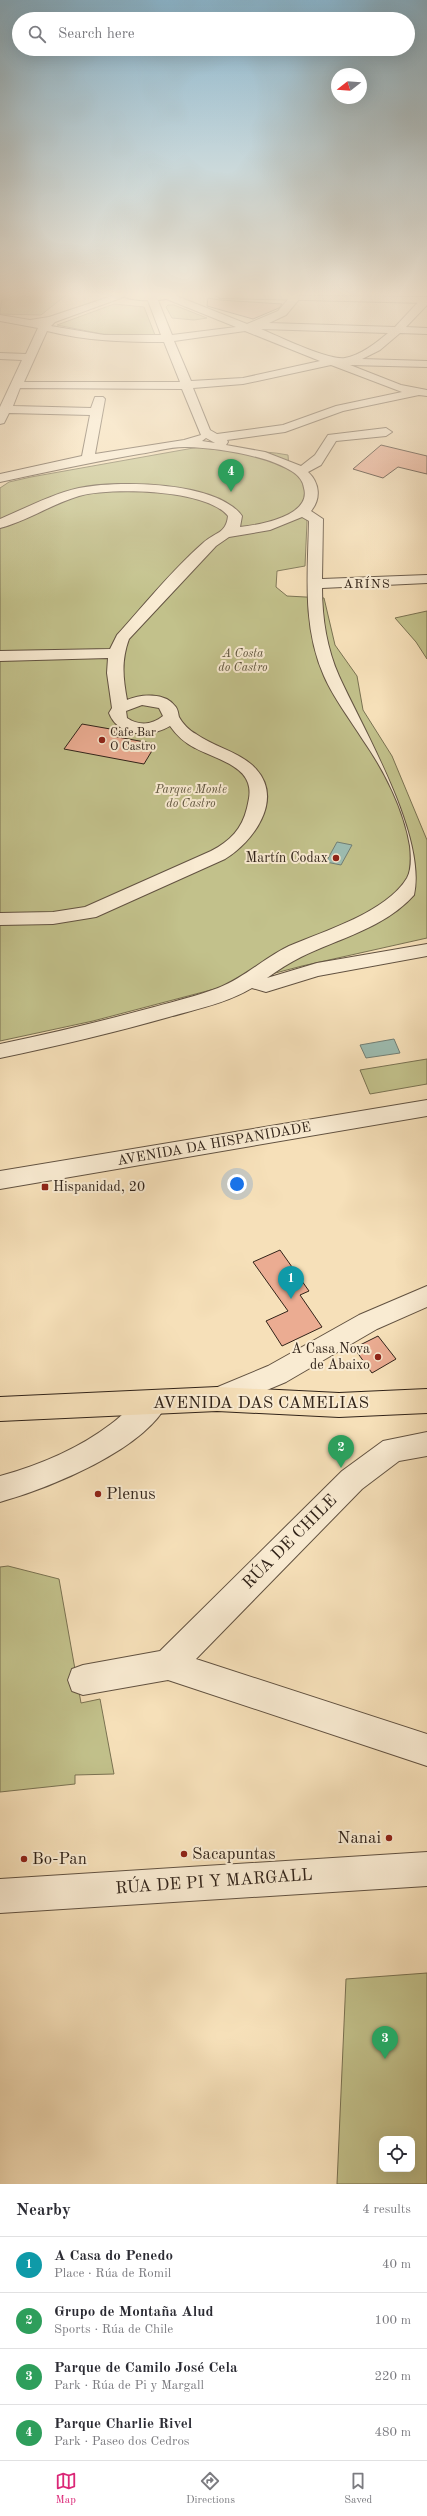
<!DOCTYPE html>
<meta charset="utf-8">
<style>
body{margin:0;font-family:"Old Standard TT",serif;background:#f2f2f3;color:#2b2b33}
.controls{position:absolute;right:12px;bottom:12px;display:grid;overflow:hidden;border-radius:8px;box-shadow:0 4px 16px #0002}
.controls button{width:36px;height:36px;display:grid;place-items:center;padding:0;border:0;border-bottom:1px solid #e1e1e2;background:#fff;color:#2b2b33;font:20px sans-serif}
.compass{position:absolute;left:331px;top:68px;width:36px;height:36px;border-radius:50%;background:#fff;box-shadow:0 4px 16px #0002;rotate:253deg}
.you{position:absolute;left:237px;top:1184px;width:14px;height:14px;margin:-10px;border:3px solid #fff;border-radius:50%;background:#1a73e8;box-shadow:0 0 0 6px #1a73e833}
.badge{display:grid;place-items:center;width:26px;height:26px;border-radius:50%;background:#db2777;color:#fff;font-size:13px;font-weight:700}
.pin{position:absolute;translate:-50% -33px;filter:drop-shadow(0 1px 2px #0008)}
.pin::after{content:'';position:absolute;top:21px;width:14px;height:12px;background:inherit;clip-path:polygon(0 0,100% 0,50% 100%)}
.list{margin:0;padding:0;list-style:none}
h2{display:flex;justify-content:space-between;align-items:center;height:52px;margin:0;padding:0 16px;font-size:17px}
h2 small{font-size:13px;font-weight:400;color:#7c7c81}
.list li{display:grid;grid-template-columns:26px 1fr auto;gap:12px;align-items:center;box-sizing:border-box;height:56px;padding:0 16px;border-top:1px solid #e1e1e2}
.list b{display:block;font-size:15px;white-space:nowrap}
.list p{margin:0;font-size:13px;white-space:nowrap;color:#7c7c81}
.list em{font-size:13px;font-style:normal;color:#7c7c81}
.icon{flex:none;width:22px;height:22px;fill:none;stroke:currentColor;stroke-width:2;stroke-linecap:round;stroke-linejoin:round}
.map{position:relative;flex:none;width:427px;height:2184px;overflow:hidden}
.search{position:absolute;background:#fff;box-shadow:0 4px 16px #0002;left:12px;right:12px;top:12px;height:44px;display:flex;align-items:center;gap:10px;box-sizing:border-box;padding:0 14px;border-radius:22px;color:#7c7c81;font-size:15px}
.sheet{height:276px;background:#fff}
nav{display:flex;justify-content:space-around;align-items:center;box-sizing:border-box;height:56px;border-top:1px solid #e1e1e2;background:#fff;font-size:11px;color:#7c7c81}
nav a{display:grid;justify-items:center;gap:2px}
nav .on{color:#db2777}
.map>svg:first-child{display:block}
.green{fill:#c2c18b;stroke:#7a7252;fill-rule:evenodd}
.water{fill:#9dbdb2;stroke:#727f75}
.building{fill:#ebac92;stroke:#312319}
.lines{fill:none;stroke-linecap:round;stroke-linejoin:round}
.minor-casing{stroke:#625241;stroke-width:2}
.major-casing{stroke:#312319;stroke-width:2}
.minor{fill:#f9ebd2;fill-rule:evenodd}
.major{fill:#f6e0b9;fill-rule:evenodd}
.poi-dot{fill:#8f2418;stroke:#f9ebd2;stroke-width:1.5}
.labels{text-anchor:middle;dominant-baseline:central;stroke-width:4;stroke-linejoin:round;paint-order:stroke}
.far-park-label{font-size:12px;font-style:italic;fill:#5c523b;stroke:#f9ebd2}
.far-poi-label{font-size:12px;fill:#312319;stroke:#f9ebd2;text-anchor:start}
.far-neighbourhood-label{font-size:13px;letter-spacing:1px;fill:#312319;stroke:#f9ebd2}
.poi-label{font-size:14px;fill:#312319;stroke:#f9ebd2;text-anchor:end}
.street-label{font-size:14px;fill:#312319;stroke:#f9ebd2}
.near-street-label{font-size:17px;fill:#312319;stroke:#f9ebd2}
.near-poi-label{font-size:17px;fill:#312319;stroke:#f9ebd2;text-anchor:start}
</style>
<div class="map">
<svg width="427" height="2184" viewBox="0 0 427 2184">
<rect width="100%" height="100%" fill="#f6e0b9"/>
<filter id="stains"><feTurbulence type="fractalNoise" baseFrequency=".005" numOctaves="4"/><feColorMatrix values="0 0 0 0 .2 0 0 0 0 .09 0 0 0 0 .02 0 0 0 .5 -.17"/></filter>
<radialGradient id="worn" r=".72"><stop offset=".6" stop-color="#630" stop-opacity="0"/><stop offset="1" stop-color="#630" stop-opacity=".3"/></radialGradient>
<path class="green" d="M2,295H66L41,315L0,314Z
M114,304L144,307L155,335L150,337L102,334L57,325Z
M168,305H174L207,318L194,320L172,318L166,307Z
M199,447C229,453 258,449 288,455L289,468L304,479L307,522L305,566L277,571L276,587L287,596L324,598L335,645L357,676L363,710L392,756L427,840V938L302,966L93,1021L0,1041V488L9,482L31,477Z
M427,611V659L416,642L395,618Z
M427,1059V1084L370,1094L360,1070Z
M8,1566L59,1579L81,1703L100,1699L114,1774L75,1775V1784L0,1792V1567Z
M427,1973V2184H337L346,1979ZM382,2139H412V2169H382Z"/>
<path class="water" d="M337,842L352,845L341,865L326,862Z
M394,1039L400,1053L366,1058L360,1045Z"/>
<path class="building" d="M208,298L220,300L282,304L279,308L253,319L207,306Z
M381,445L427,456V474L398,467L383,478L353,469Z
M82,724L116,730L112,736L156,744L144,764L64,749Z
M280,1250L309,1291L300,1295L322,1327L282,1346L266,1321L288,1311L253,1262Z
M378,1336L396,1359L372,1373L354,1348Z"/>
<g class="lines">
<g class="minor-casing">
<path id="minor" d="M115,295H129L55,322L51,326L104,335H161L147,298L152,295L157,298L172,335L236,327L164,298V295H174L247,324L278,311L291,296L295,295L300,298L286,315L269,323L395,327L422,298L427,297V305L406,327L427,328V334L400,333L380,350L362,359L427,361V367L350,365L401,385L427,390V396L419,395L343,411L285,432L227,440L228,442L226,445L265,452L301,466L315,455L328,435L386,428L392,432L386,436L336,441L321,465L308,472C320,483 321,499 311,511L323,519L322,579L427,575V583L322,588C322,618 327,649 339,676C363,729 427,836 414,895C386,927 338,939 301,957C289,963 278,970 267,978L317,963L427,944V956L318,976L266,992L252,988C227,1003 197,1009 169,1017C113,1033 57,1046 0,1058V1044C52,1033 103,1021 154,1007C175,1001 197,996 218,988C244,978 264,958 289,946C324,931 387,912 407,878C412,869 411,856 410,846C404,809 384,770 363,740C350,719 334,699 324,676C302,627 308,573 309,521L302,517L270,530L229,537L216,546L129,639C121,661 123,678 127,700C140,694 165,692 175,706C178,709 178,713 179,717C182,723 190,731 196,734C214,747 241,752 256,769C284,800 253,842 225,859L96,917L53,924L0,925V913L53,912L85,907L211,851C230,841 242,829 247,808C249,799 251,792 248,783C242,764 211,757 195,748C185,743 177,736 170,726C150,738 118,737 109,713L112,708L107,673L108,658L0,661V651L110,649L117,635C145,604 172,570 203,543C215,532 226,534 228,516C207,489 110,487 79,496C52,504 27,521 0,528V519C26,508 52,494 79,488C118,480 217,481 242,516L240,527C259,525 312,516 304,488C303,481 299,476 293,472C267,455 217,448 187,447C172,446 154,452 139,454C93,462 46,472 0,482V474L82,456L90,415L9,413L4,423L0,424V407L22,360L0,359V353L26,354L38,328L0,321V315L30,320L49,317ZM261,329L388,333C376,343 361,355 345,358C329,361 278,336 261,329ZM47,331C86,341 124,342 164,342L180,382H24ZM245,331L320,361L243,378L191,381L174,341ZM331,365L402,392L336,406L283,425L217,434L210,430L193,388L243,384ZM20,388L182,389L201,435L184,440L95,454L105,399L103,397H95L91,408L13,406ZM206,438L215,443L202,441ZM142,705L159,708L163,716C152,725 139,726 127,718L126,711Z
M427,1100V1116L0,1189V1171Z
M427,1286V1307L377,1329L286,1382L217,1411L208,1407L204,1399L208,1391L268,1366L359,1315Z
M155,1390L164,1394L168,1402C145,1450 49,1488 0,1502V1476C40,1465 78,1449 111,1424C126,1413 138,1397 155,1390Z
M427,1432V1456L399,1461L362,1489L196,1659L427,1734V1766L168,1680L83,1695L72,1691L68,1680L72,1669L83,1665L160,1651L342,1471L383,1441Z
M427,1852V1886L0,1913V1879Z"/>
</g>
<g class="major-casing">
<path id="major" d="M122,295H176C169,302 129,302 122,295Z
M215,295L427,297V303L220,298Z
M217,1387L339,1393L427,1389V1413L339,1417L217,1411L0,1421V1397Z"/>
</g>
<use href="#minor" class="minor"/>
<use href="#major" class="major"/>
</g>
<linearGradient id="sky" x2="0" y2="1"><stop stop-color="#8ab8d2"/><stop offset="0.49" stop-color="#fbf1e0"/><stop offset="1" stop-color="#fbf1e0" stop-opacity="0"/></linearGradient>
<rect width="427" height="601" fill="url(#sky)"/>
<g class="poi-dot">
<circle cx="102" cy="740" r="4"/>
<circle cx="336" cy="858" r="4"/>
<rect x="41" y="1183" width="8" height="8" rx="2"/>
<circle cx="378" cy="1357" r="4"/>
<circle cx="98" cy="1494" r="4"/>
<circle cx="389" cy="1838" r="4"/>
<circle cx="184" cy="1854" r="4"/>
<circle cx="24" cy="1859" r="4"/>
</g>
<g class="labels">
<g class="far-park-label">
<text x="243" y="654">A Costa<tspan x="243" dy="14">do Castro</tspan></text>
<text x="191" y="790">Parque Monte<tspan x="191" dy="14">do Castro</tspan></text>
</g>
<g class="far-poi-label">
<text x="110" y="733">Cafe Bar<tspan x="110" dy="14">O Castro</tspan></text>
</g>
<g class="far-neighbourhood-label">
<text x="367" y="584">ARÍNS</text>
</g>
<g class="poi-label">
<text x="328" y="858">Martín Codax</text>
<text x="53" y="1187" text-anchor="start">Hispanidad, 20</text>
<text x="370" y="1349">A Casa Nova<tspan x="370" dy="16">de Abaixo</tspan></text>
</g>
<g class="street-label">
<text transform="translate(214 1144) rotate(-10)">AVENIDA DA HISPANIDADE</text>
</g>
<g class="near-street-label">
<text x="261" y="1403">AVENIDA DAS CAMELIAS</text>
<text transform="translate(290 1542) rotate(-45)">RÚA DE CHILE</text>
<text transform="translate(214 1882) rotate(-4)">RÚA DE PI Y MARGALL</text>
</g>
<g class="near-poi-label">
<text x="106" y="1494">Plenus</text>
<text x="381" y="1838" text-anchor="end">Nanai</text>
<text x="192" y="1854">Sacapuntas</text>
<text x="32" y="1859">Bo-Pan</text>
</g>
</g>
<rect width="100%" height="100%" filter="url(#stains)"/>
<rect width="100%" height="100%" fill="url(#worn)"/>
</svg>
<div class="controls">
<button><svg class="icon" aria-label="locate" viewBox="0 0 24 24"><circle cx="12" cy="12" r="6"/><path d="M12 2v4M12 18v4M2 12h4M18 12h4"/></svg></button>
</div>
<svg class="compass" viewBox="-18 -18 36 36"><path d="M0-13l5 13h-10z" fill="#e53935"/><path d="M0 13l5-13h-10z" fill="#7c7c81"/></svg>
<div class="you"></div>
<div class="pin badge" style="left:291px;top:1299px;background:#0f9aa8">1</div>
<div class="pin badge" style="left:341px;top:1468px;background:#2e9e5b">2</div>
<div class="pin badge" style="left:385px;top:2059px;background:#2e9e5b">3</div>
<div class="pin badge" style="left:231px;top:492px;background:#2e9e5b">4</div>
<div class="search"><svg class="icon" aria-label="search" viewBox="0 0 24 24"><circle cx="10" cy="10" r="6"/><path d="M15 15l6 6"/></svg>Search here</div>
</div>
<section class="sheet">
<h2>Nearby<small>4 results</small></h2>
<ul class="list">
<li><span class="badge" style="background:#0f9aa8">1</span><div><b>A Casa do Penedo</b><p>Place · Rúa de Romil</p></div><em>40 m</em></li>
<li><span class="badge" style="background:#2e9e5b">2</span><div><b>Grupo de Montaña Alud</b><p>Sports · Rúa de Chile</p></div><em>100 m</em></li>
<li><span class="badge" style="background:#2e9e5b">3</span><div><b>Parque de Camilo José Cela</b><p>Park · Rúa de Pi y Margall</p></div><em>220 m</em></li>
<li><span class="badge" style="background:#2e9e5b">4</span><div><b>Parque Charlie Rivel</b><p>Park · Paseo dos Cedros</p></div><em>480 m</em></li>
</ul>
</section>
<nav>
<a class="on"><svg class="icon" aria-label="map" viewBox="0 0 24 24"><path d="M3 6l6-2 6 2 6-2v14l-6 2-6-2-6 2zM9 4v14M15 6v14"/></svg>Map</a>
<a><svg class="icon" aria-label="directions" viewBox="0 0 24 24"><path d="M12 3l9 9-9 9-9-9zM9 14v-3h6M13 9l2 2-2 2"/></svg>Directions</a>
<a><svg class="icon" aria-label="saved" viewBox="0 0 24 24"><path d="M7 4h10v16l-5-4-5 4z"/></svg>Saved</a>
</nav>
